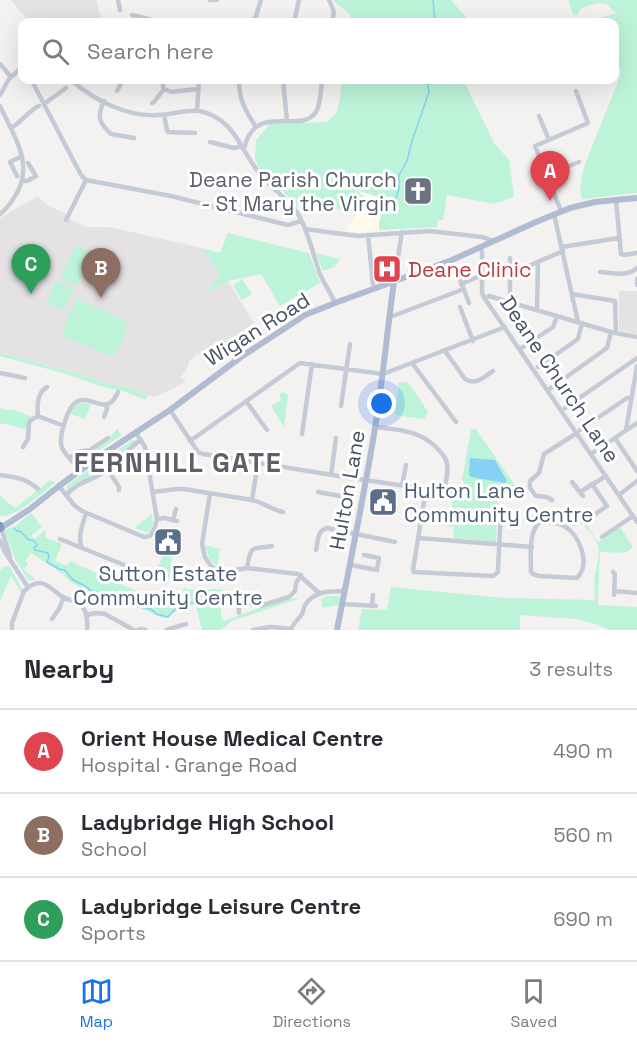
<!DOCTYPE html>
<meta charset="utf-8">
<style>
body{margin:0;font-family:"Space Grotesk",sans-serif;background:#f2f2f3;color:#2b2b33}
.you{position:absolute;left:382px;top:404px;width:21px;height:21px;margin:-15px;border:4px solid #fff;border-radius:50%;background:#1a73e8;box-shadow:0 0 0 9px #1a73e833}
.badge{display:grid;place-items:center;width:39px;height:39px;border-radius:50%;background:#1a73e8;color:#fff;font-size:20px;font-weight:700}
.pin{position:absolute;translate:-50% -50px;filter:drop-shadow(0 2px 3px #0008)}
.pin::after{content:'';position:absolute;top:32px;width:21px;height:18px;background:inherit;clip-path:polygon(0 0,100% 0,50% 100%)}
.list{margin:0;padding:0;list-style:none}
h2{display:flex;justify-content:space-between;align-items:center;height:78px;margin:0;padding:0 24px;font-size:26px}
h2 small{font-size:20px;font-weight:400;color:#7c7c81}
.list li{display:grid;grid-template-columns:39px 1fr auto;gap:18px;align-items:center;box-sizing:border-box;height:84px;padding:0 24px;border-top:2px solid #e1e1e2}
.list b{display:block;font-size:22px;white-space:nowrap}
.list p{margin:0;font-size:20px;white-space:nowrap;color:#7c7c81}
.list em{font-size:20px;font-style:normal;color:#7c7c81}
.icon{flex:none;width:33px;height:33px;fill:none;stroke:currentColor;stroke-width:2;stroke-linecap:round;stroke-linejoin:round}
.map{position:relative;flex:none;width:637px;height:630px;overflow:hidden}
.search{position:absolute;background:#fff;box-shadow:0 6px 24px #0002;left:18px;right:18px;top:18px;height:66px;display:flex;align-items:center;gap:15px;box-sizing:border-box;padding:0 21px;border-radius:12px;color:#7c7c81;font-size:22px}
.sheet{height:330px;background:#fff}
nav{display:flex;justify-content:space-around;align-items:center;box-sizing:border-box;height:84px;border-top:2px solid #e1e1e2;background:#fff;font-size:16px;color:#7c7c81}
nav a{display:grid;justify-items:center;gap:3px}
nav .on{color:#1a73e8}
.map>svg:first-child{display:block}
.commercial{fill:#fefbeb}
.education{fill:#e5e2e3}
.green{fill:#bdf4d9}
.water{fill:#86d1f5}
.lines{fill:none;stroke-linecap:round;stroke-linejoin:round}
.stream{stroke:#86d1f5;stroke-width:1.5}
.highway-casing{stroke:#7087b0;stroke-width:10}
.minor{stroke:#c4cbd7;stroke-width:4.5}
.major{stroke:#afbcd2;stroke-width:6}
.highway{stroke:#859cc4;stroke-width:8}
.labels{text-anchor:middle;dominant-baseline:central;stroke-width:6;stroke-linejoin:round;paint-order:stroke}
.worship-label{font-size:21px;fill:#5b616d;stroke:#fff;text-anchor:end}
.health-label{font-size:21px;fill:#be3a42;stroke:#fff;text-anchor:start}
.street-label{font-size:21px;fill:#475261;stroke:#fff}
.service-label{font-size:21px;fill:#4e5e75;stroke:#fff;text-anchor:start}
.district-label{font-size:27px;font-weight:bold;letter-spacing:1.5px;fill:#5d6067;stroke:#fff}
</style>
<div class="map">
<svg width="637" height="630" viewBox="0 0 637 630">
<rect width="100%" height="100%" fill="#f4f1f1"/>
<path class="commercial" d="M357,190L388,200L379,222V230L363,233L345,231L356,214L347,206Z"/>
<path class="education" d="M11,0H96L102,22H29Z
M38,196L47,205L66,214L70,219L86,227H109L202,248L220,274L208,293L228,281L254,323L204,359L198,353L188,363V367L181,377L186,382L155,397L142,394L124,386L103,383L79,374L0,353V218Z
M619,291H637V334L619,330Z"/>
<path class="green" d="M333,0H451L466,17V22H352C351,10 340,9 333,0Z
M568,0H637V193L582,199L580,190L584,167L619,79L621,69L615,71L614,22H586L617,13L611,9L607,4L598,3L581,8L578,14L575,15L573,14Z
M343,80H452L453,82L466,85L494,143L509,160L514,197L493,204L447,195L443,220H438L437,227L379,230V222L387,200L357,190L344,210L314,204L315,198L301,196L297,208L284,192L267,178L260,169L255,160L256,140L270,124L327,122L337,112Z
M357,191L369,200L357,212L349,206Z
M228,233L309,253L320,283L280,306L261,274L228,281L206,294L220,274L202,248L220,253Z
M76,245L92,253L76,286L60,278Z
M316,253L340,259L334,267L323,271Z
M242,279L252,294L242,300L233,286Z
M57,281L74,289L63,311L46,303Z
M76,299L114,314V317L128,322L124,332L126,333L120,347H118L115,357L61,336L70,310L72,311Z
M0,353L79,374L103,383L124,386L148,395L146,400L123,391L100,386L66,374L0,356Z
M399,382L409,383L428,412L424,419L395,415Z
M283,392L288,395L284,427L271,406L281,400L279,395Z
M79,403L91,404L85,419L71,414L73,408Z
M1,408C6,411 9,409 14,410C20,412 26,414 31,417L27,422L26,429C16,428 10,423 0,424V409Z
M117,429L122,435L80,463L77,462L74,458L77,453L88,452L109,438Z
M471,429H476L517,488L512,490L498,489L496,543L453,538L454,527L438,524L441,508L452,509L453,495L462,496L464,482L462,480Z
M133,440H137L113,463L108,456Z
M97,464L101,471L73,486L68,491L67,489V485Z
M50,480L55,483C41,493 18,517 0,516V496L15,508Z
M31,513L42,527L31,536L34,539L45,530L46,531L45,537L62,544L55,561L67,566L70,561L163,603L166,596L180,597L184,588L193,590L222,589L221,615L224,621L275,602L297,598L298,599L232,621L221,630H202L196,605C183,603 175,615 163,618L128,603L96,596L69,581L63,574L31,553L25,561L28,563L24,570L33,577L35,580L29,581L15,559L5,532L7,529L14,527Z
M152,514L153,524L148,533L134,528Z
M585,523L598,542L620,527L633,547L625,553L600,552L598,600V605L637,607V630H609L596,624L576,619L520,615V630H358L362,609L387,610L391,587L505,598L595,600C595,593 594,588 594,581C595,570 602,554 597,543C594,537 588,530 583,524Z
M205,545L220,549L217,567L209,558Z
M164,553L172,556L169,580L155,574Z
M5,566L10,567L22,589L21,592L11,576L0,601V570Z
M329,596H340L339,605L322,608L321,598Z"/>
<path class="water" d="M470,458L495,460L507,481L505,483L471,477L469,475Z"/>
<g class="lines">
<path class="stream" d="M433,0L435,22
M395,201L399,188V175L407,161L412,141L429,92L427,80
M14,528L17,531H20L29,540H33L37,545L34,548L35,550L48,553L49,557L47,562L59,569L65,570C75,587 82,580 91,591L97,592L106,596L109,595L115,598H121C126,602 133,606 139,607C147,608 151,607 156,614L168,617C176,606 185,604 197,602"/>
<g class="highway-casing">
<path id="highway" d="M0,527V528"/>
</g>
<path class="minor" d="M118,0L120,10
M210,0H217
M329,0L334,12L332,22
M132,15L160,22
M252,22L256,16L261,0
M294,22L299,0
M0,64L11,77
M71,80C94,100 126,117 158,115C172,115 185,109 199,111C235,118 240,150 260,174C272,189 288,199 298,214C309,232 313,255 320,274C324,284 331,293 335,303
M163,80V87L164,89L171,92L197,89
M239,80C239,100 245,110 256,127
M283,80L287,121
M34,85L81,175L86,180L171,196L288,225L301,221
M117,91L123,80
M0,95L9,79L22,67
M104,101C97,116 98,122 111,134L134,138
M152,103L154,102L164,89
M44,104L66,88
M0,106C12,133 33,160 18,191C13,200 8,208 0,214
M197,111L199,80
M164,115L167,130L168,132L195,133
M539,116L549,140
M11,128C22,122 28,111 39,106
M210,142L234,148L242,146
M244,149C255,100 300,136 316,112C321,104 321,89 322,80
M547,175L579,162
M17,176L10,162L22,156
M22,181H27L36,176L28,163
M616,200L621,254L625,255L637,253
M561,211L535,146L588,123L576,91
M554,214L578,322
M66,220L86,180
M305,229L358,236L430,231L482,237L494,241
M368,235L373,284
M480,247L482,252V291L483,296L637,522
M562,247L619,238
M455,266L469,303
M524,268L563,251
M600,272C613,273 627,277 637,268
M637,279V285
M394,282L402,232
M461,284L482,275
M572,294L615,301L616,333
M484,298L489,296L611,332L637,337
M510,302V258
M460,307L473,341
M537,310L538,262
M390,317L464,289
M520,349L553,327L557,316
M445,351L465,379C475,386 484,377 493,371
M412,363L456,422
M538,367L578,339L582,323
M0,373L25,378
M548,390L607,348L611,332
M246,401L267,430
M341,406L350,344
M565,408L637,358
M170,410L198,452L203,454L351,478L460,494
M38,416C37,405 37,393 47,387
M104,417L107,409L106,404
M375,427C399,430 419,430 437,448C441,452 446,457 447,464C449,472 445,483 444,492
M580,430L627,398H632
M626,430L637,366
M302,434L312,364
M615,438L637,471
M190,441L300,363L383,374L505,327
M23,447L28,439L29,423L31,420L38,416L64,426
M591,454L637,423
M70,458L77,452L90,450L108,438
M80,470C74,463 66,456 62,448C58,437 68,405 78,401C93,395 107,418 118,392
M108,470L119,487V490
M0,475C16,477 26,478 38,489
M331,475L336,438
M572,482L583,496
M59,486L74,505L82,511L144,537L150,536L155,527L157,519L145,447L136,433
M402,486L406,465
M426,489L413,570L414,572L493,576L498,572V568L501,511
M153,492L176,489H184L252,500C263,502 272,510 283,512
M318,492L346,497
M580,492L606,476
M210,494L202,544L205,557L211,566L217,570L223,572L247,568L298,574L319,593
M66,495C78,481 94,480 108,470C120,461 128,448 141,440
M619,495L637,481
M252,500L258,462
M552,500L547,497L536,496L530,488V481L539,473L544,454L577,433
M157,519L164,518L177,521
M173,520L176,509
M540,522C547,522 557,522 564,526C580,535 591,564 577,578L539,576L533,574L531,572C531,558 528,531 540,522Z
M583,522L607,506L592,484
M1,528L10,556
M337,530L343,496
M602,537L633,516
M418,538L532,547
M60,539L166,582
M0,541L5,552L28,587
M82,548C77,536 83,524 86,513
M316,550C318,541 317,531 327,528L395,542
M351,565L377,570L379,558L364,555
M247,568C251,543 252,550 272,546
M613,572L615,574L614,595
M238,590L239,613
M614,591L637,593
M238,603H248L260,606L289,597L295,591L296,583L301,575
M342,604L376,606
M372,605L373,595
M87,615L96,613L105,614L134,630
M52,619L59,609L64,597
M12,630V623L24,591C41,575 48,586 61,596C66,599 70,600 75,601C87,606 88,619 87,630
M138,630L141,629L146,630
M166,630L186,624
M253,630L271,627L291,629
M291,630C293,623 298,620 302,614C305,608 302,611 305,605C314,591 330,591 344,591"/>
<path class="major" d="M1,528L30,509L59,486L100,456L170,410L241,357L305,315L335,303L452,260L536,222L570,208L595,202L637,198
M337,630C350,563 364,496 375,428C383,379 387,331 394,282"/>
<use href="#highway" class="highway"/>
</g>
<defs>
<g id="church-square" transform="scale(1.5)"><rect x="-9" y="-9" width="18" height="18" rx="4" fill="#6b7280" stroke="#fff"/><path d="M-1.2-6h2.4v3.5h3.3v2.4h-3.3V6h-2.4V-.1h-3.3v-2.4h3.3Z" fill="#fff"/></g>
<g id="hospital-square" transform="scale(1.5)"><rect x="-9" y="-9" width="18" height="18" rx="4" fill="#e0444e" stroke="#fff"/><path d="M-5-5h3v3.5h4V-5h3V5h-3V1.5h-4V5h-3Z" fill="#fff"/></g>
<g id="civic-square" transform="scale(1.5)"><rect x="-9" y="-9" width="18" height="18" rx="4" fill="#5c6f8a" stroke="#fff"/><path d="M-.6-6.5H3V-4.5H.6V-3L4-1V1h2V6H-6V1h2V-1L-.6-3ZM-1.2 2.5V6h2.4V2.5Z" fill="#fff"/></g>
</defs>
<g fill-rule="evenodd">
<use href="#church-square" x="418" y="191"/>
<use href="#hospital-square" x="387" y="269"/>
<use href="#civic-square" x="383" y="502"/>
<use href="#civic-square" x="168" y="542"/>
</g>
<g class="labels">
<g class="worship-label">
<text x="397" y="179">Deane Parish Church<tspan x="397" dy="24">- St Mary the Virgin</tspan></text>
</g>
<g class="health-label">
<text x="408" y="269">Deane Clinic</text>
</g>
<g class="street-label">
<text transform="translate(257 329) rotate(-32)">Wigan Road</text>
<text transform="translate(560 379) rotate(56)">Deane Church Lane</text>
<text transform="translate(347 490) rotate(-80)">Hulton Lane</text>
</g>
<g class="service-label">
<text x="404" y="490">Hulton Lane<tspan x="404" dy="24">Community Centre</tspan></text>
<text x="168" y="573" text-anchor="middle">Sutton Estate<tspan x="168" dy="24">Community Centre</tspan></text>
</g>
<g class="district-label">
<text x="178" y="462">FERNHILL GATE</text>
</g>
</g>
</svg>
<div class="you"></div>
<div class="pin badge" style="left:550px;top:201px;background:#e0444e">A</div>
<div class="pin badge" style="left:101px;top:298px;background:#8d6e63">B</div>
<div class="pin badge" style="left:31px;top:294px;background:#2e9e5b">C</div>
<div class="search"><svg class="icon" aria-label="search" viewBox="0 0 24 24"><circle cx="10" cy="10" r="6"/><path d="M15 15l6 6"/></svg>Search here</div>
</div>
<section class="sheet">
<h2>Nearby<small>3 results</small></h2>
<ul class="list">
<li><span class="badge" style="background:#e0444e">A</span><div><b>Orient House Medical Centre</b><p>Hospital · Grange Road</p></div><em>490 m</em></li>
<li><span class="badge" style="background:#8d6e63">B</span><div><b>Ladybridge High School</b><p>School</p></div><em>560 m</em></li>
<li><span class="badge" style="background:#2e9e5b">C</span><div><b>Ladybridge Leisure Centre</b><p>Sports</p></div><em>690 m</em></li>
</ul>
</section>
<nav>
<a class="on"><svg class="icon" aria-label="map" viewBox="0 0 24 24"><path d="M3 6l6-2 6 2 6-2v14l-6 2-6-2-6 2zM9 4v14M15 6v14"/></svg>Map</a>
<a><svg class="icon" aria-label="directions" viewBox="0 0 24 24"><path d="M12 3l9 9-9 9-9-9zM9 14v-3h6M13 9l2 2-2 2"/></svg>Directions</a>
<a><svg class="icon" aria-label="saved" viewBox="0 0 24 24"><path d="M7 4h10v16l-5-4-5 4z"/></svg>Saved</a>
</nav>
